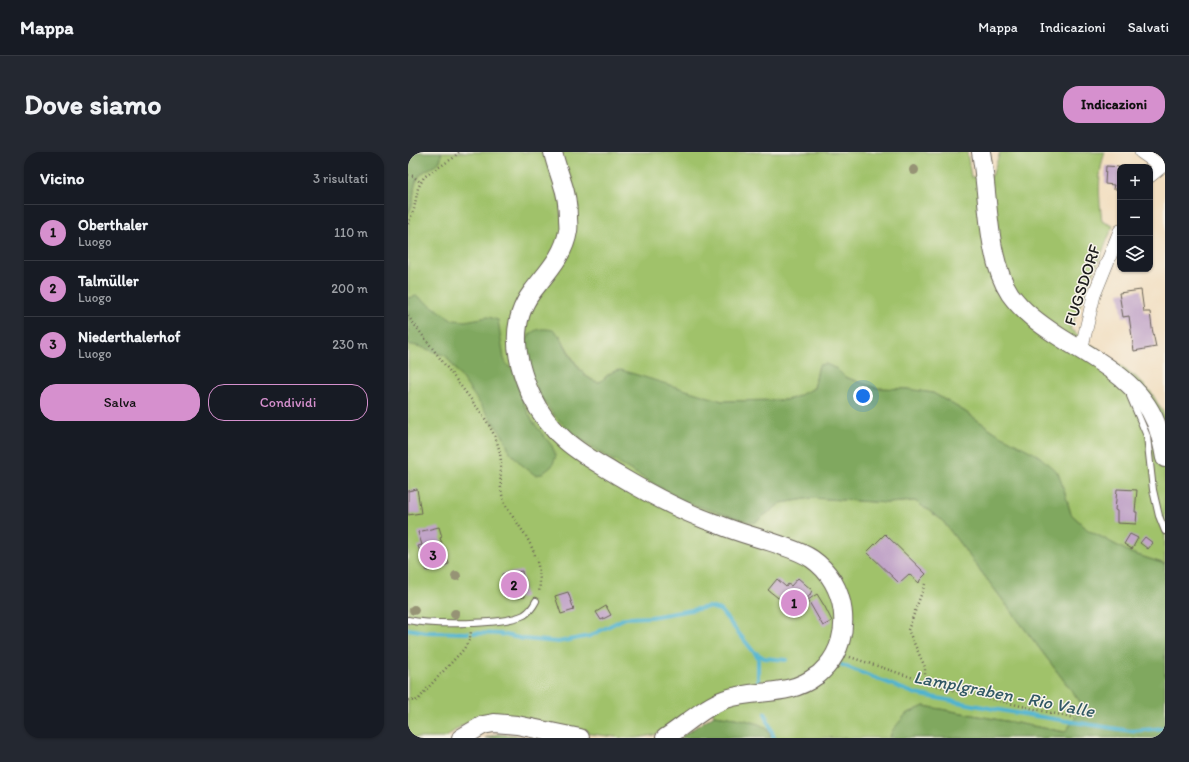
<!DOCTYPE html>
<html lang="it">
<meta charset="utf-8">
<style>
body{margin:0;font-family:Itim,sans-serif;background:#242831;color:#f1f3f6}
.controls{position:absolute;right:12px;top:12px;display:grid;overflow:hidden;border-radius:8px;box-shadow:0 1px 3px #0004}
.controls button{width:36px;height:36px;display:grid;place-items:center;padding:0;border:0;border-bottom:1px solid #363941;background:#171b24;color:#f1f3f6;font:20px sans-serif}
.you{position:absolute;left:455px;top:244px;width:14px;height:14px;margin:-10px;border:3px solid #fff;border-radius:50%;background:#1a73e8;box-shadow:0 0 0 6px #1a73e833}
.badge{display:grid;place-items:center;width:26px;height:26px;border-radius:50%;background:#d690ce;color:#111;font-size:13px;font-weight:700}
.pin{position:absolute;translate:-50% -50%;border:2px solid #fff;box-shadow:0 1px 4px #0006}
.list{margin:0;padding:0;list-style:none}
h2{display:flex;justify-content:space-between;align-items:center;height:52px;margin:0;padding:0 16px;font-size:17px}
h2 small{font-size:13px;font-weight:400;color:#9ea1a6}
.list li{display:grid;grid-template-columns:26px 1fr auto;gap:12px;align-items:center;box-sizing:border-box;height:56px;padding:0 16px;border-top:1px solid #363941}
.list b{display:block;font-size:15px;white-space:nowrap}
.list p{margin:0;font-size:13px;white-space:nowrap;color:#9ea1a6}
.list em{font-size:13px;font-style:normal;color:#9ea1a6}
.actions{display:flex;gap:8px;padding:12px 16px}
.actions a{flex:1;padding:9px 0;border:1px solid #d690ce;border-radius:16px;text-align:center;font-size:14px;color:#d690ce}
.actions .main{background:#d690ce;color:#111}
.icon{flex:none;width:22px;height:22px;fill:none;stroke:currentColor;stroke-width:2;stroke-linecap:round;stroke-linejoin:round}
.map{position:relative;flex:none;width:757px;height:586px;overflow:hidden;border-radius:16px}
header{display:flex;align-items:center;gap:24px;box-sizing:border-box;height:56px;padding:0 20px;background:#171b24;border-bottom:1px solid #363941}
header strong{font-size:19px}
nav{display:flex;gap:22px;margin-inline-start:auto;font-size:14px}
.intro{display:flex;align-items:center;justify-content:space-between;box-sizing:border-box;height:96px;padding:0 24px}
h1{margin:0;font-size:28px}
.button{padding:10px 18px;border-radius:16px;background:#d690ce;color:#111;font-size:14px;font-weight:700}
main{display:flex;gap:24px;padding:0 24px}
aside{flex:1;background:#171b24;border-radius:16px;box-shadow:0 1px 3px #0004}
.map>svg:first-child{display:block}
.green{fill:#a0c26b;stroke:#5e6f44}
.forest{fill:#80a85f;stroke:#4e623e}
.lines{fill:none;stroke-linecap:round;stroke-linejoin:round}
.stream{stroke:#50b3cf;stroke-width:4}
.building{fill:#c1a4c8}
.lane-casing{stroke:#676055;stroke-width:8}
.street-casing{stroke:#676055;stroke-width:14}
.secondary-casing{stroke:#676055;stroke-width:20}
.path{stroke:#676055;stroke-width:2.5;stroke-dasharray:1 3;stroke-linecap:butt}
.lane{stroke:#fff;stroke-width:6}
.street{stroke:#fff;stroke-width:13}
.secondary{stroke:#fff;stroke-width:18}
.tree{fill:#969375}
.labels{text-anchor:middle;dominant-baseline:central;stroke-width:3;stroke-linejoin:round;paint-order:stroke}
.street-label{font-size:17px;fill:#1c1c1c;stroke:#f7f3e8}
.water-label{font-size:18px;font-style:italic;fill:#315864;stroke:#f7f3e8}
</style>
<header>
<strong>Mappa</strong>
<nav><a>Mappa</a><a>Indicazioni</a><a>Salvati</a></nav>
</header>
<div class="intro"><h1>Dove siamo</h1><a class="button">Indicazioni</a></div>
<main>
<aside>
<h2>Vicino<small>3 risultati</small></h2>
<ul class="list">
<li><span class="badge">1</span><div><b>Oberthaler</b><p>Luogo</p></div><em>110 m</em></li>
<li><span class="badge">2</span><div><b>Talmüller</b><p>Luogo</p></div><em>200 m</em></li>
<li><span class="badge">3</span><div><b>Niederthalerhof</b><p>Luogo</p></div><em>230 m</em></li>
</ul>
<div class="actions"><a class="main">Salva</a><a>Condividi</a></div>
</aside>
<div class="map">
<svg width="757" height="586" viewBox="0 0 757 586">
<rect width="100%" height="100%" fill="#f7f3e8"/>
<filter id="ink" filterUnits="userSpaceOnUse"><feTurbulence type="fractalNoise" baseFrequency=".025" numOctaves="2"/><feDisplacementMap in="SourceGraphic" scale="8" xChannelSelector="R" yChannelSelector="G"/><feConvolveMatrix kernelMatrix="1 2 1 2 8 2 1 2 1" color-interpolation-filters="sRGB"/></filter>
<filter id="wash" filterUnits="userSpaceOnUse"><feTurbulence type="fractalNoise" baseFrequency=".012" numOctaves="4" result="noise"/><feDisplacementMap in="SourceGraphic" scale="16" xChannelSelector="R" yChannelSelector="G"/><feGaussianBlur stdDeviation="0.9" result="paint"/><feColorMatrix in="noise" values="0 0 0 0 0 0 0 0 0 0 0 0 0 0 0 0 0 1.4 0 .05"/><feComposite in="paint" operator="in"/></filter>
<g filter="url(#wash)">
<rect width="100%" height="100%" fill="#f2dec0"/>
<path class="green" d="M33,0H559L563,25L584,24L592,0H697C689,23 691,46 694,69L705,74L662,177L728,225L743,240L757,264V412L723,401L680,378L663,362L655,335L587,280L556,259L525,241L500,237L468,236L437,225L429,217L411,213L406,236L386,246L378,248L314,249L202,221L192,230C175,230 159,197 152,183L146,263L163,280L193,301L346,371L373,351L404,346L480,351L507,349L534,368L676,555L657,580L516,554L484,579L482,586H363C362,584 361,579 359,577C349,568 320,565 306,563L298,548L278,565L246,583L229,586H215L183,582L122,567H68L55,573L36,586H0V62C1,59 3,56 4,53C7,42 4,31 13,22C21,14 35,15 33,0Z"/>
<path class="forest" d="M0,0H33C35,15 21,14 13,22C4,31 7,42 4,53C3,56 1,59 0,62Z
M9,144L45,168L57,169L80,165L90,168L96,207L99,213L105,218L116,253L125,270L144,294L148,304L144,314L134,322L127,323L114,313L102,300L95,284L38,204L13,195L0,192V146Z
M134,177C137,177 141,177 144,178C150,180 153,186 156,192C163,205 176,230 192,230C199,224 204,218 213,218L314,249L378,248L386,246L406,236L411,213L418,212L429,217L437,225L468,236L500,237L525,241L556,259L587,280L631,304L650,321L655,335L663,362L680,378L723,401L757,412V586H482L484,579L498,562L516,554L657,580L676,555L534,368L507,349L480,351L404,346L373,351L346,371L279,351L193,301L163,280L146,263L131,242L117,203L118,189L122,182L128,178Z
M306,563C320,565 349,568 359,577C361,579 362,584 363,586H271Z
M89,582L104,583L120,586H77Z"/>
<g class="lines">
<path class="stream" d="M0,477L18,480L60,481
M66,481L92,482L116,487L150,490L182,484L217,466L243,465L301,455L312,458L345,499L356,506L378,508
M346,500L350,506V528
M434,513L508,542L602,560L723,579L757,576
M357,561L366,586"/>
</g>
<g id="blocks">
<path class="building" d="M698,14L712,15V37H705L706,33L697,32Z
M733,138L736,160H742L744,176L748,195L726,199L721,164L715,165L711,141Z
M9,337L13,361L0,363V339Z
M709,337L729,338L727,360H729L728,372L709,371V359L707,358Z
M31,375L34,385L32,386L41,412L19,419L10,394L14,393L10,380Z
M477,382L518,422L512,428L511,431L501,422L491,431L459,400Z
M722,382L730,386L724,397L716,392Z
M737,385L745,391L740,397L732,391Z
M114,419L117,445L109,446L108,443L97,445L94,422Z
M390,426L404,438L402,443L388,460L360,438L369,427L378,435L380,432L383,434Z
M160,440L166,458L153,462L147,444Z
M409,442L417,455L424,469L415,474L400,448Z
M198,454L203,463L193,468L188,460Z"/>
</g>
</g>
<g filter="url(#ink)">
<use href="#blocks" fill-opacity="0" stroke="#676055" stroke-width="1"/>
<g class="lines">
<g class="lane-casing">
<path id="lane" d="M723,242L722,244L739,284L745,338L751,364L757,379
M0,468C24,473 95,473 116,463C121,460 125,455 128,449"/>
</g>
<g class="street-casing">
<path id="street" d="M733,0L753,14
M742,24L757,12
M671,197L675,190L686,143L712,79"/>
</g>
<g class="secondary-casing">
<path id="secondary" d="M145,0C147,10 151,20 154,30C158,41 160,54 160,66C160,70 161,75 160,79C156,104 138,121 124,140C100,172 108,210 123,243C131,260 144,277 158,289C174,303 193,313 211,324C243,343 276,361 312,373C331,381 352,386 372,393C383,397 394,400 404,407C439,431 446,484 418,515C415,518 412,522 408,524C381,545 348,537 318,547C297,554 276,574 257,586
M573,0C581,43 578,106 602,142C615,160 632,172 650,184C686,207 731,228 748,271C752,282 755,294 757,306
M53,586L75,573L86,571L109,573L172,586"/>
</g>
<path class="path" d="M0,23L5,24L12,30
M0,72L6,57L10,36L16,25L45,6L51,0
M0,164L74,262C84,277 92,292 93,310C93,322 91,337 96,349C99,358 107,367 112,375C125,393 135,418 131,440
M517,432L500,478L517,515V530
M442,505L539,537L666,566
M0,548L7,549L11,547L17,539L56,497L62,486L63,479"/>
<use href="#lane" class="lane"/>
<use href="#street" class="street"/>
<use href="#secondary" class="secondary"/>
</g>
<g class="tree">
<circle cx="506" cy="18" r="5"/>
<circle cx="48" cy="424" r="5"/>
<circle cx="6" cy="458" r="5"/>
<circle cx="47" cy="462" r="5"/>
</g>
</g>
<g class="labels">
<g class="street-label">
<text transform="translate(674 133) rotate(-72)">FUGSDORF</text>
</g>
<g class="water-label">
<text transform="translate(596 542) rotate(11)">Lamplgraben - Rio Valle</text>
</g>
</g>
</svg>
<div class="controls">
<button>+</button>
<button>−</button>
<button><svg class="icon" aria-label="layers" viewBox="0 0 24 24"><path d="M12 4l9 5-9 5-9-5zM3 14l9 5 9-5"/></svg></button>
</div>
<div class="you"></div>
<div class="pin badge" style="left:386px;top:451px">1</div>
<div class="pin badge" style="left:106px;top:433px">2</div>
<div class="pin badge" style="left:25px;top:403px">3</div>
</div>
</main>
